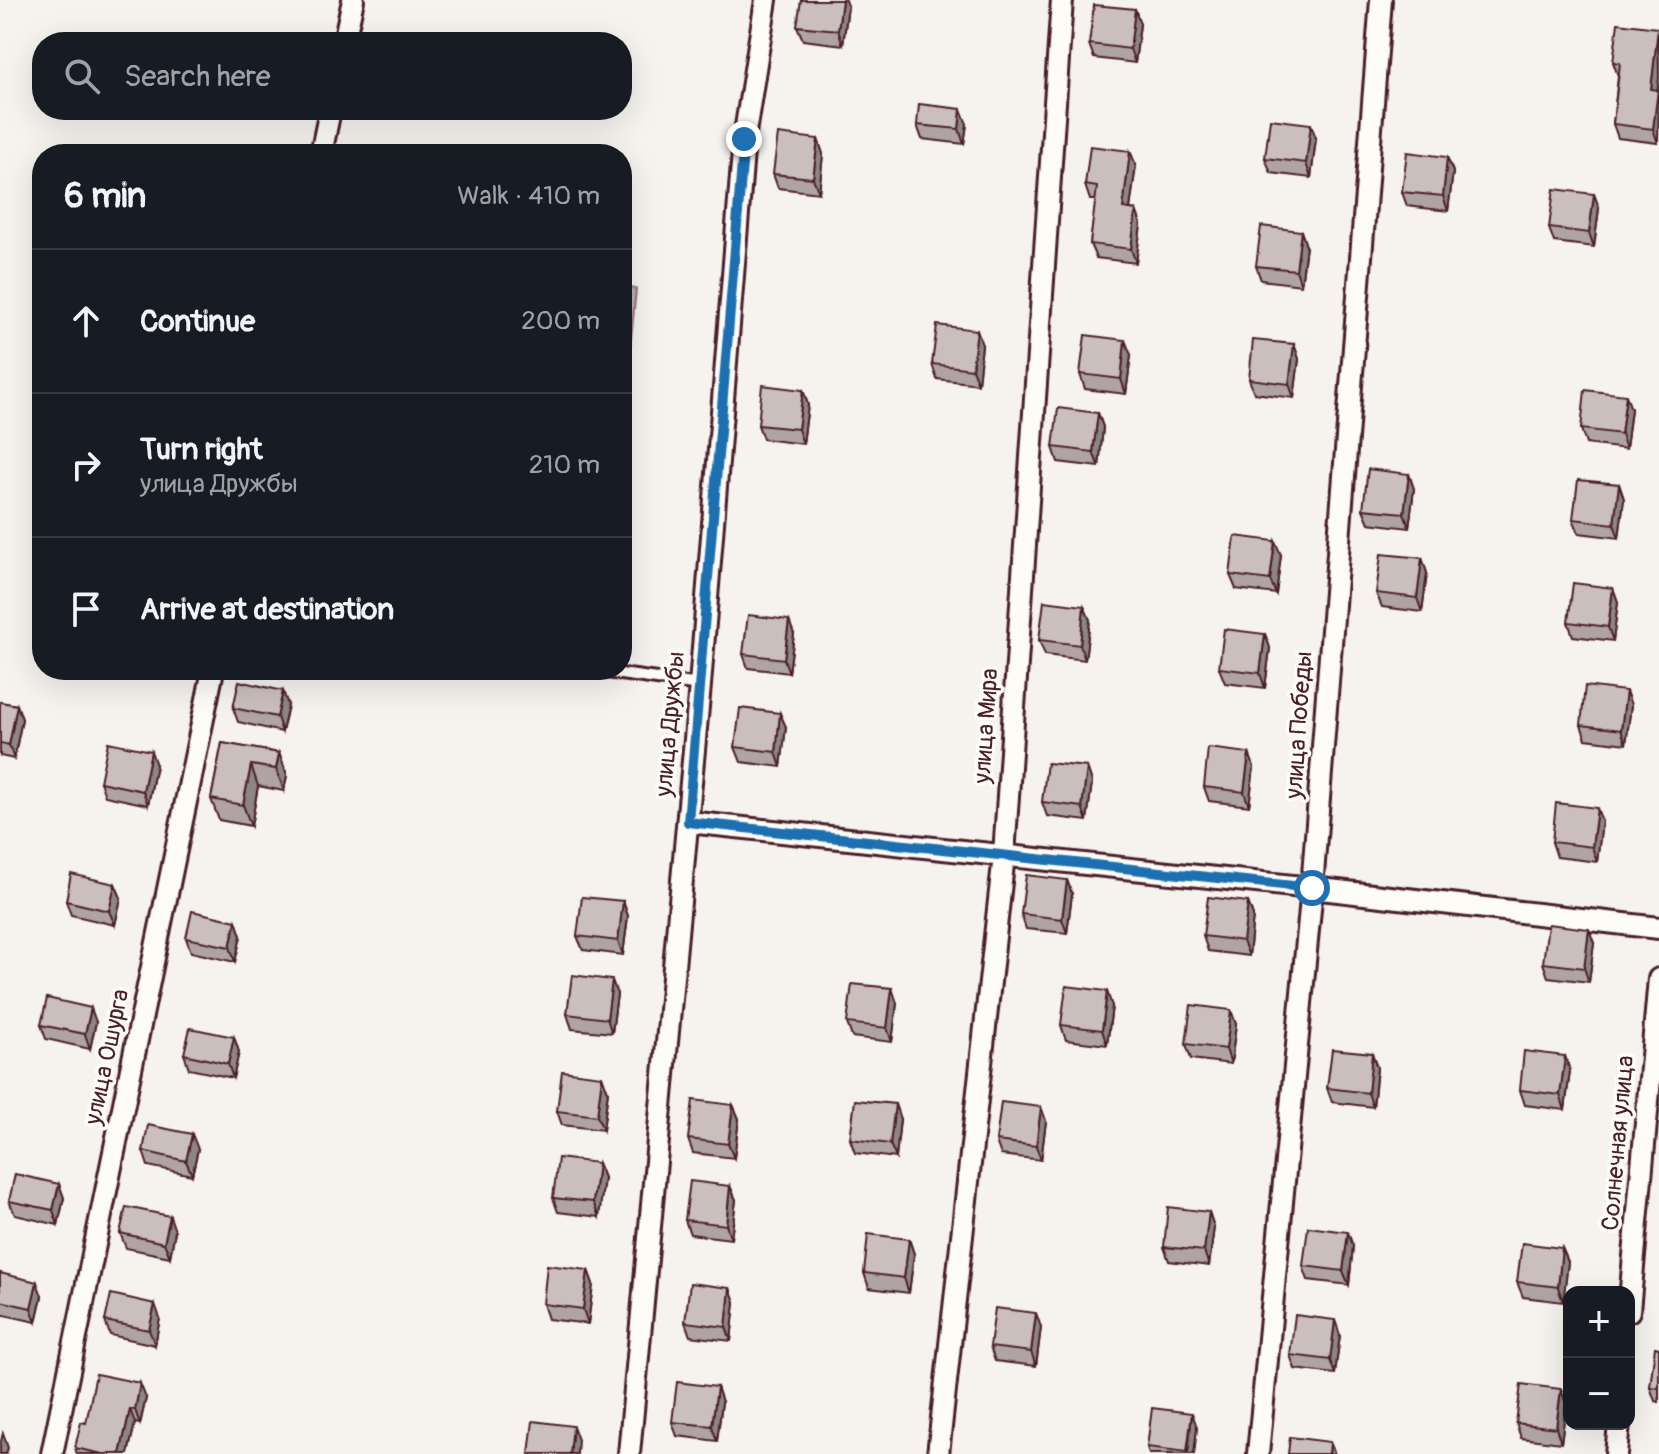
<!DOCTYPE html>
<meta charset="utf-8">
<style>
body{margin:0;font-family:Pangolin,sans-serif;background:#20242c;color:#f1f3f6}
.controls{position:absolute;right:24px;bottom:24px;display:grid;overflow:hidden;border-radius:16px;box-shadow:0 8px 32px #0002}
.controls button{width:72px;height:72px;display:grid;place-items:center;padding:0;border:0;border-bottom:2px solid #363941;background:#171b24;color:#f1f3f6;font:40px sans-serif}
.stop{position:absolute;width:24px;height:24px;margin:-18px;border:6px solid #1f6fb2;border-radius:50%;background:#fff}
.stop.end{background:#1f6fb2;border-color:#fff;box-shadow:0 2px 8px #0008}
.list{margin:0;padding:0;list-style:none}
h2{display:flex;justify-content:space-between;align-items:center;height:104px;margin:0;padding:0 32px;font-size:34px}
h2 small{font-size:26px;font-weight:400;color:#9ea1a6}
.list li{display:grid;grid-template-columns:52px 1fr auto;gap:24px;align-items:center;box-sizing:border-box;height:144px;padding:0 32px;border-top:2px solid #363941}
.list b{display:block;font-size:30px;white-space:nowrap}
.list p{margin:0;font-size:26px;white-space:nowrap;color:#9ea1a6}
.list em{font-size:26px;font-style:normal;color:#9ea1a6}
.icon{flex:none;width:44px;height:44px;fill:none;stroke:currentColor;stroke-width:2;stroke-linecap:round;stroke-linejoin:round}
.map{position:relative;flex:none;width:1659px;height:1454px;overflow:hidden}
.search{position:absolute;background:#171b24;box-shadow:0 8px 32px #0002;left:32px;top:32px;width:600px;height:88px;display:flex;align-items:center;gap:20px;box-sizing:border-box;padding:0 28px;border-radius:32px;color:#9ea1a6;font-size:30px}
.panel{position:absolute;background:#171b24;box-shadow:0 8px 32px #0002;left:32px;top:144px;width:600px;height:536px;border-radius:32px}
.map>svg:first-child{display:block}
.water{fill:#bbabac;stroke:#8e7378;stroke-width:2}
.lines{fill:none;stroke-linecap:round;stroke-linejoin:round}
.service-casing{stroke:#4a1f2b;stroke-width:16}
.minor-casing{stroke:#4a1f2b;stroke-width:26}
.service{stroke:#fdfcf7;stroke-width:10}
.minor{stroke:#fdfcf7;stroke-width:20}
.wall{fill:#afa4a3;stroke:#4a1f2b;stroke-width:2}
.shaded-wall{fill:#8e8685;stroke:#4a1f2b;stroke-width:2}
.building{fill:#cbbfbe;stroke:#4a1f2b;stroke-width:2}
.route{stroke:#1f6fb2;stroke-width:10}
.labels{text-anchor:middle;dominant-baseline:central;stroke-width:7;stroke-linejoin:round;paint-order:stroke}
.street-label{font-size:24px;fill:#4a1f2b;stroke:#fdfcf7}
</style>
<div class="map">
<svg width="1659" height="1454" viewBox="0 0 1659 1454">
<rect width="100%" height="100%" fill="#f6f3ef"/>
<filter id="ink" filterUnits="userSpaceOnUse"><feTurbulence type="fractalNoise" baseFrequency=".0125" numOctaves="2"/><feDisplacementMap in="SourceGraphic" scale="16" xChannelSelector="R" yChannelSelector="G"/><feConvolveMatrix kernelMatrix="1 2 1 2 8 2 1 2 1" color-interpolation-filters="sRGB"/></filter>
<g filter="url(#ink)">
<path class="water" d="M622,285L636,289L626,391L622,393Z"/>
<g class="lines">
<g class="service-casing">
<path id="service" d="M592,670L700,685"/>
</g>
<g class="minor-casing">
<path id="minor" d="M344,42L353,0
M321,154L330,110
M688,822L1312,888L1659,928
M1629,1311L1659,979
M52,1454L213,670
M629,1454L700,685L744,139L766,0
M938,1454L1004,855L1062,0
M1258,1454L1312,888L1381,0
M1616,1454L1619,1424"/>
</g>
<use href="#service" class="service"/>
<use href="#minor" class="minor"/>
</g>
<path class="wall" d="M848,6L843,45L803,40L797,26Z
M1135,9L1140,24L1135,63L1094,58L1089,44Z
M1658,28L1659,30L1658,143L1618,138L1613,124L1618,76L1613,62Z
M967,124L964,144L922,139L917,125Z
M1316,138L1311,178L1271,173L1265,158Z
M818,139L823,154L819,193L778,188L773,174Z
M1447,157L1453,172L1448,211L1407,206L1402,192Z
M1136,165L1130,209L1136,210L1141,224L1136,263L1096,258L1090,244L1096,200H1090L1085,185Z
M1594,194L1599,208L1594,247L1554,242L1549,228Z
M1301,231L1306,246L1301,285L1261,280L1256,266Z
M1294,344L1299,359L1294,398L1254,393L1249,379Z
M982,345L978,384L937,379L932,364Z
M1131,355L1126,394L1085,389L1080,374Z
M803,390L808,405L803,444L763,439L758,425Z
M1631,409L1626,449L1586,444L1581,429Z
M1098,413L1103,427L1099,467L1058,462L1053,447Z
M1409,474L1414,489L1409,528L1369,523L1363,509Z
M1619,484L1624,499L1619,538L1579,533L1573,519Z
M1281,555L1276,594L1236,589L1230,575Z
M1422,558L1427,573L1422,612L1382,607L1376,593Z
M1613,588L1618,602L1613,641L1573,636L1568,622Z
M1090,620L1085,660L1045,655L1039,640Z
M794,634L789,673L748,668L743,654Z
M1265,634L1270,648L1265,688L1225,683L1219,668Z
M0,702L17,705L22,719L14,759L0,756Z
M288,705L282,732L238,722L233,708Z
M1631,705L1626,744L1586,739L1581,725Z
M786,727L781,767L741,762L735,747Z
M222,743L279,753L287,775L284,791L258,786L251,826L219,820L211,799Z
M1249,753L1254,767L1249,806L1209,801L1204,787Z
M156,765L148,805L105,796L100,782Z
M1087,767L1092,782L1087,821L1047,816L1042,802Z
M1602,822L1597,862L1557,857L1552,842Z
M1067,880L1072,894L1067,933L1026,929L1021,914Z
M115,884L121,898L115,925L71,915L66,901Z
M623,901L628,916L623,955L583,950L577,936Z
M1248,902L1253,916L1249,956L1208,951L1203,936Z
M236,921L241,936L235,962L191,952L186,938Z
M1594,943L1589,982L1548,977L1543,963Z
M617,994L612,1033L572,1029L567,1014Z
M897,1003L892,1042L852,1037L847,1023Z
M1112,1006L1107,1045L1066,1040L1061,1025Z
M96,1022L90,1049L46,1039L41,1025Z
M1236,1024L1231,1064L1191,1059L1186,1044Z
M234,1037L239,1052L233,1078L189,1069L184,1054Z
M1372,1053L1377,1068L1373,1107L1332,1102L1327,1088Z
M1565,1056L1570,1071L1565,1110L1525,1105L1520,1090Z
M608,1091L603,1130L562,1125L557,1111Z
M733,1105L739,1119L734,1158L693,1153L688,1139Z
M1041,1107L1046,1121L1041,1160L1001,1155L996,1141Z
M900,1119L896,1158L855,1153L850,1139Z
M198,1149L192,1175L148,1166L143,1151Z
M598,1163L604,1178L599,1217L558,1212L553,1198Z
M59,1184L64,1198L58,1225L15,1215L9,1201Z
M730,1186L736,1200L731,1239L690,1234L685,1220Z
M1209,1212L1214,1227L1209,1266L1169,1261L1164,1247Z
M175,1231L170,1257L126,1248L120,1233Z
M909,1239L914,1254L909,1293L869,1288L864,1273Z
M1353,1246L1349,1285L1308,1280L1303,1266Z
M1562,1248L1568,1262L1563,1302L1523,1297L1517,1282Z
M588,1270L593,1284L588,1324L548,1319L543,1304Z
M0,1273L42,1296L36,1322L0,1314Z
M730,1288L735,1302L731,1341L690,1336L685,1322Z
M160,1318L155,1345L110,1335L105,1321Z
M1041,1327L1036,1366L995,1361L990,1347Z
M1340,1335L1335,1374L1295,1369L1290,1355Z
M1659,1348V1402L1655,1401L1650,1387Z
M717,1387L722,1402L717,1441L677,1436L672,1422Z
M1561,1389L1566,1404L1561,1443L1521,1438L1516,1423Z
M146,1398L140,1424L135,1423L128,1454H77L75,1448L86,1423Z
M1197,1427L1194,1454H1149L1147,1447Z"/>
<path class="shaded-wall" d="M842,0H846L848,6L843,45L838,30Z
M1135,9L1140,24L1135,63L1130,49Z
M1658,28L1659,77L1656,103L1651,89Z
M1658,90L1659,93L1658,143L1653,129Z
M961,109L967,124L964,144L959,129Z
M1311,124L1316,138L1311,178L1306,163Z
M818,139L823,154L819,193L813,178Z
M1130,151L1136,165L1128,223L1123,208Z
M1447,157L1453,172L1448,211L1443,196Z
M1594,194L1599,208L1594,247L1589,233Z
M1136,210L1141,224L1136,263L1131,249Z
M1301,231L1306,246L1301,285L1296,270Z
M977,330L982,345L978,384L972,369Z
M1125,340L1131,355L1126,394L1121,379Z
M1294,344L1299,359L1294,398L1289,384Z
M803,390L808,405L803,444L798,429Z
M1626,395L1631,409L1626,449L1621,434Z
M1098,413L1103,427L1099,467L1093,452Z
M1409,474L1414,489L1409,528L1404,513Z
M1619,484L1624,499L1619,538L1614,524Z
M1275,541L1281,555L1276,594L1270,580Z
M1422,558L1427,573L1422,612L1417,598Z
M1613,588L1618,602L1613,641L1608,627Z
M1084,606L1090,620L1085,660L1080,645Z
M789,620L794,634L789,673L784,659Z
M1265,634L1270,648L1265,688L1260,673Z
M283,691L288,705L282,732L277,717Z
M1626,691L1631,705L1626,744L1621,730Z
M17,705L22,719L14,759L9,745Z
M780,713L786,727L781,767L776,752Z
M151,751L156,765L148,805L143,791Z
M279,753L287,775L284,791L276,769Z
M1249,753L1254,767L1249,806L1244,792Z
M251,765L258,786L251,826L243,805Z
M1087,767L1092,782L1087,821L1082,807Z
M1597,808L1602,822L1597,862L1592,847Z
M1067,880L1072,894L1067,933L1062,919Z
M115,884L121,898L115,925L109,911Z
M623,901L628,916L623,955L618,941Z
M1248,902L1253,916L1249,956L1243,941Z
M236,921L241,936L235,962L230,947Z
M1589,929L1594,943L1589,982L1584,968Z
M612,980L617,994L612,1033L607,1019Z
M892,988L897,1003L892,1042L887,1028Z
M1107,991L1112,1006L1107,1045L1102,1030Z
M91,1008L96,1022L90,1049L85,1034Z
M1231,1010L1236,1024L1231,1064L1226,1049Z
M234,1037L239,1052L233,1078L228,1064Z
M1372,1053L1377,1068L1373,1107L1368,1093Z
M1565,1056L1570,1071L1565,1110L1560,1095Z
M602,1076L608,1091L603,1130L597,1116Z
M895,1104L900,1119L896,1158L890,1144Z
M733,1105L739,1119L734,1158L728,1144Z
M1041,1107L1046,1121L1041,1160L1036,1146Z
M192,1134L198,1149L192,1175L186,1161Z
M598,1163L604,1178L599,1217L593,1202Z
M59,1184L64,1198L58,1225L53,1210Z
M730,1186L736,1200L731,1239L726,1225Z
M1209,1212L1214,1227L1209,1266L1204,1251Z
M170,1216L175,1231L170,1257L164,1243Z
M1348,1232L1353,1246L1349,1285L1343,1271Z
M909,1239L914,1254L909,1293L904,1278Z
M1562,1248L1568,1262L1563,1302L1558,1287Z
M588,1270L593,1284L588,1324L583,1309Z
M37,1282L42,1296L36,1322L31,1308Z
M730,1288L735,1302L731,1341L726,1327Z
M155,1304L160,1318L155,1345L149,1330Z
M1036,1313L1041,1327L1036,1366L1031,1352Z
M1335,1320L1340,1335L1335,1374L1330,1360Z
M140,1383L146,1398L140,1424L135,1410Z
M717,1387L722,1402L717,1441L712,1426Z
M1561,1389L1566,1404L1561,1443L1556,1428Z
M130,1409L135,1423L128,1454H120Z
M1192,1413L1197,1427L1194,1454H1188Z
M573,1426L578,1440L577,1454H570Z
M3,1433L8,1448L6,1454H0V1445Z
M1330,1442L1335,1454H1329Z"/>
<path class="building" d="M801,0H842L838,30L797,26Z
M1094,5L1135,9L1130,49L1089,44Z
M1618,23L1658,28L1651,89L1658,90L1653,129L1613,124L1620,63L1613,62Z
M919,104L961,109L959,129L917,125Z
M1270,119L1311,124L1306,163L1265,158Z
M778,134L818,139L813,178L773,174Z
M235,145L277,154H233Z
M1090,146L1130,151L1123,208L1136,210L1131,249L1090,244L1097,187L1085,185Z
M1407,152L1447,157L1443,196L1402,192Z
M1554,189L1594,194L1589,233L1549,228Z
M1261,226L1301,231L1296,270L1256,266Z
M937,325L977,330L972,369L932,364Z
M1085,335L1125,340L1121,379L1080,374Z
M1253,340L1294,344L1289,384L1249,379Z
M762,385L803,390L798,429L758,425Z
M1585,390L1626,395L1621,434L1581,429Z
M1058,408L1098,413L1093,452L1053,447Z
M1368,469L1409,474L1404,513L1363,509Z
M1578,480L1619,484L1614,524L1573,519Z
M1235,536L1275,541L1270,580L1230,575Z
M1381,554L1422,558L1417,598L1376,593Z
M1573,583L1613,588L1608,627L1568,622Z
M1044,601L1084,606L1080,645L1039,640Z
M748,615L789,620L784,659L743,654Z
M1224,629L1265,634L1260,673L1219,668Z
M239,681L283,691L277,717L233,708Z
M1585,686L1626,691L1621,730L1581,725Z
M0,702L17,705L9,745L0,743Z
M740,708L780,713L776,752L735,747Z
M108,742L151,751L143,791L100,782Z
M222,743L279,753L276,769L251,765L243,805L211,799Z
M1208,748L1249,753L1244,792L1204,787Z
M1047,763L1087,767L1082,807L1042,802Z
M1556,803L1597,808L1592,847L1552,842Z
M71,874L115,884L109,911L66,901Z
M1026,875L1067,880L1062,919L1021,914Z
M582,897L623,901L618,941L577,936Z
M1208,897L1248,902L1243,941L1203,936Z
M192,911L236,921L230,947L186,938Z
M1548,924L1589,929L1584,968L1543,963Z
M572,975L612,980L607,1019L567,1014Z
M852,984L892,988L887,1028L847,1023Z
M1066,986L1107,991L1102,1030L1061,1025Z
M47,998L91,1008L85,1034L41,1025Z
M1191,1005L1231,1010L1226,1049L1186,1044Z
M190,1028L234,1037L228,1064L184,1054Z
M1332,1049L1372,1053L1368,1093L1327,1088Z
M1524,1051L1565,1056L1560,1095L1520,1090Z
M562,1071L602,1076L597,1116L557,1111Z
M693,1100L733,1105L728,1144L688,1139Z
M855,1100L895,1104L890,1144L850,1139Z
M1001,1102L1041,1107L1036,1146L996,1141Z
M148,1125L192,1134L186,1161L143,1151Z
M558,1158L598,1163L593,1202L553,1198Z
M15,1174L59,1184L53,1210L9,1201Z
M690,1181L730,1186L726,1225L685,1220Z
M126,1207L170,1216L164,1243L120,1233Z
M1168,1207L1209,1212L1204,1251L1164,1247Z
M1308,1227L1348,1232L1343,1271L1303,1266Z
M868,1234L909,1239L904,1278L864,1273Z
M1522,1243L1562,1248L1558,1287L1517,1282Z
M547,1265L588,1270L583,1309L543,1304Z
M0,1273L37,1282L31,1308L0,1301Z
M690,1283L730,1288L726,1327L685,1322Z
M111,1294L155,1304L149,1330L105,1321Z
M995,1308L1036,1313L1031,1352L990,1347Z
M1295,1315L1335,1320L1330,1360L1290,1355Z
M1655,1347L1659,1348V1388L1650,1387Z
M96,1374L140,1383L135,1410L130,1409L120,1454H103L75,1448L81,1422L86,1423Z
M677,1382L717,1387L712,1426L672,1422Z
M1521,1384L1561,1389L1556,1428L1516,1423Z
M1152,1408L1192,1413L1187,1452L1147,1447Z
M533,1421L573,1426L570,1454H529Z
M1290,1437L1330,1442L1329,1454H1288Z"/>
</g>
<g class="lines" filter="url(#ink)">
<path class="route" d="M744,139L688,822L1312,888"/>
</g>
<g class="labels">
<g class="street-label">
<text transform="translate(670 724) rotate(-85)">улица Дружбы</text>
<text transform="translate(1299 725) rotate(-86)">улица Победы</text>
<text transform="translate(986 726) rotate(-86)">улица Мира</text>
<text transform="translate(107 1057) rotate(-78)">улица Ошурга</text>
<text transform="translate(1618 1143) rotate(-85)">Солнечная улица</text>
</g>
</g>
</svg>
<div class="controls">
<button>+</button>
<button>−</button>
</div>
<div class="stop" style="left:1312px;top:888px"></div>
<div class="stop end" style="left:744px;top:139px"></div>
<div class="search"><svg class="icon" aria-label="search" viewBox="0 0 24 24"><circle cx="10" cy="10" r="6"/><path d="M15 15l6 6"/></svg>Search here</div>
<section class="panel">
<h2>6 min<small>Walk · 410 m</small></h2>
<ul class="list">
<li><svg class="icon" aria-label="ahead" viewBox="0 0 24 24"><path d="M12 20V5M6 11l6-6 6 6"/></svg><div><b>Continue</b></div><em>200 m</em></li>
<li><svg class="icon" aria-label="right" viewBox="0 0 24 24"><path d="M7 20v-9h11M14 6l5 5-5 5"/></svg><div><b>Turn right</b><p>улица Дружбы</p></div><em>210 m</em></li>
<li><svg class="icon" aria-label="arrive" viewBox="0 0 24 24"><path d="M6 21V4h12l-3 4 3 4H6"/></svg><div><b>Arrive at destination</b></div></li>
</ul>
</section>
</div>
